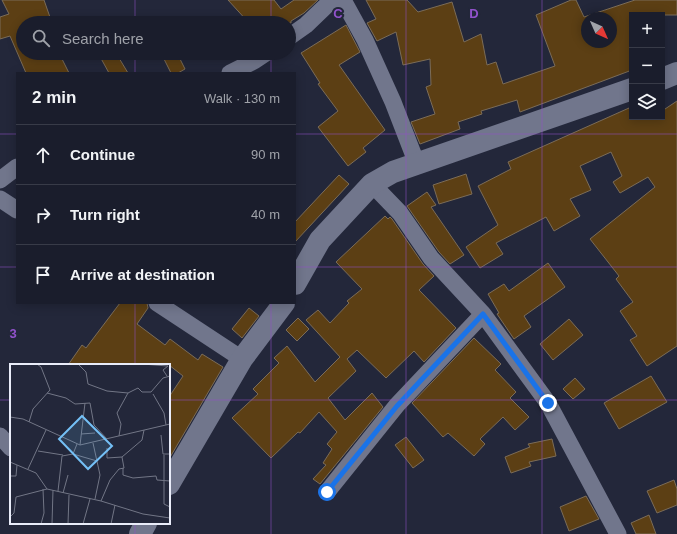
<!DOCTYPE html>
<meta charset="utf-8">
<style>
body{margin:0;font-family:Helvetica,sans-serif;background:#232634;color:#f1f3f6}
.controls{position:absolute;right:12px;top:12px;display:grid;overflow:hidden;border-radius:0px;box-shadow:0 2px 10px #0003}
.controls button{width:36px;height:36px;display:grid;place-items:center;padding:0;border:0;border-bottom:1px solid #383b48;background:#1a1d2c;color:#f1f3f6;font:20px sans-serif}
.compass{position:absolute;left:581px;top:12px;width:36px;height:36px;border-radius:50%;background:#1a1d2c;box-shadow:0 2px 10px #0003;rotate:135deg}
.stop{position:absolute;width:12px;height:12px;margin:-9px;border:3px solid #1a73e8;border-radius:50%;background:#fff}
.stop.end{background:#1a73e8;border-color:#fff;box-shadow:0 1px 4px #0008}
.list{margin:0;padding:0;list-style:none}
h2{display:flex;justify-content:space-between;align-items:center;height:52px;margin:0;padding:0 16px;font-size:17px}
h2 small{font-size:13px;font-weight:400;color:#9fa2a9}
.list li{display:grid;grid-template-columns:26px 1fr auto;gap:12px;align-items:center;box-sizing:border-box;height:60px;padding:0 16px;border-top:1px solid #383b48}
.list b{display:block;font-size:15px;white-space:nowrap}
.list em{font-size:13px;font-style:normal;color:#9fa2a9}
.icon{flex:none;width:22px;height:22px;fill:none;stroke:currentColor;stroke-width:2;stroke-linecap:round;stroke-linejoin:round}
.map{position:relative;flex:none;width:677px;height:534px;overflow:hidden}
.search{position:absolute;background:#1a1d2c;box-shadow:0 2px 10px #0003;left:16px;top:16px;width:280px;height:44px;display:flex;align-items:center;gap:10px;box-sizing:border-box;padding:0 14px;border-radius:22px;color:#9fa2a9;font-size:15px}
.panel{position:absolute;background:#1a1d2c;box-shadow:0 2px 10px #0003;left:16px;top:72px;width:280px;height:232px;border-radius:0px}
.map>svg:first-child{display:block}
.building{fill:#5c3f14;stroke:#7b6c58;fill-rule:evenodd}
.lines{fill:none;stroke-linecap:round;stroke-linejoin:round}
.street{stroke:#71768c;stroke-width:17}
.secondary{stroke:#71768c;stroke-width:22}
.route{stroke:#1a73e8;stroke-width:5}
.grid{fill:none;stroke:#9152cb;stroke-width:1;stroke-opacity:0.55}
.inset-road{fill:none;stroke:#727686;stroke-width:1}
.view{fill:#74c0f6;fill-opacity:0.15;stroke:#74c0f6;stroke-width:2}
.inset-edge{fill:none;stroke:#e9ecf9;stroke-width:2}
.grid-label{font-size:13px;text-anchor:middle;font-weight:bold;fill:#9152cb;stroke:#23273a;stroke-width:4;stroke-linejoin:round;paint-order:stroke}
</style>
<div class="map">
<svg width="677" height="534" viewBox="0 0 677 534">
<rect width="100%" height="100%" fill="#23273a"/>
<path class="building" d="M2,0H44L52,23H23V53H59L69,73H26L10,36L0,39V17L9,14Z
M228,0H274L281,9L294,0H318L304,13L291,21V23H249Z
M366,0H407L418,12L452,2L464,42L481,34L487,65L496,62L503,84L555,66L536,15L571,0H576L584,17L635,0H677V15H632V70L520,112L517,100L481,111L482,114L458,122L460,129L420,144L411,122L435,114L426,87L431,85L430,59L403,65L396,32L377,41L367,23L376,19ZM587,18H611V42H587Z
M346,25L360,52L339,65L385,130L363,148L366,152L348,166L318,127L338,111L318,84L320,83L301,53Z
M98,53H116L128,73H109Z
M175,53H177L185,69L178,73H171L164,59Z
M677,101V346L647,366L630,340L637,336L620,311L633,302L616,279L619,276L590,239L655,187L648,177L620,193L613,182L622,176L611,152L580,166L591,190L570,199L580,216L554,231L546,217L496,243L503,254L480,268L466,247L498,225L478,186L511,169L508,162L629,108L632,117H662V111Z
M466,174L472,194L439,204L433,185Z
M339,175L349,184L295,242V222Z
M427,192L436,205L431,207L464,255L450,264L439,252L407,206Z
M385,216L388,219L390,217L392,219L423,264L434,276L419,290L456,328L424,362L414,351L386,378L357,350L347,359L356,371L328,398L345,420L372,393L383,407L320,484L313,479L326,465L323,463L332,449L327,444L337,432L319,412L300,433L298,432L271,458L232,418L258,394L253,389L279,363L274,358L287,346L315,382L340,357L306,320L318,310L330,323L349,303L347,301L362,289L336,262Z
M548,263L565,287L524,316L531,327L514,339L497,314L499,313L488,294L504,284L509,291Z
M120,303H147L148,308L137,324L165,345L170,339L198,360L202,354L223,367L169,459V397L183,376L169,365H68L82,345L86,348Z
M249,308L259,316L242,338L232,329Z
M298,318L309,329L297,341L286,330Z
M569,319L583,335L553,360L540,344Z
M474,338L501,364L495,370L516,392L510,398L529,417L515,430L503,417L480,439L485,444L474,456L448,433L443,437L412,403Z
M651,376L667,402L619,429L604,403Z
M575,378L585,389L573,399L563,389Z
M406,437L424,460L413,468L395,445Z
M552,439L556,456L529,462L531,466L511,473L505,457L530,447L528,444Z
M674,480L677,489V505L657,513L647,491Z
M586,496L599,519L569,531L560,507Z
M649,515L656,534H636L631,523Z"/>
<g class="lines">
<path class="street" d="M343,0L365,40L393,102L417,164
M289,37L306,25L332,0
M230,73L254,61L266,53
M0,180L17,167
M372,184L400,213L431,258L483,314L548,403L618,534
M0,199L17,210
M157,303L242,359
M0,436L11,448
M327,492L397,405L483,314"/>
<path class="secondary" d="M662,79L677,73
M295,284L320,240L372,184L393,172L632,89
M169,484L242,359L284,303
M140,534L146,523"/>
</g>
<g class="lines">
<path class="route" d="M327,492L397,406L483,314L548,403"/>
</g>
<path class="grid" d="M135,0V23M271,0V23M406,0V534M542,0V534M135,53V73M271,53V73M0,134H17M295,134H677M0,267H17M295,267H677M135,303V365M271,303V534M0,400H11M169,400H677M135,523V534"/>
<g transform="translate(10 364)">
<rect width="160" height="160" fill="#23273a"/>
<path class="inset-road" d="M68,0L76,8L78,20L97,27L118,29M132,0L158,2L153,6L157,12M37,29L56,34L65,40L80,39L84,61L97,75M143,30L154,49L156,61M0,53L13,55L70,81L160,60M19,58L23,45L40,26L31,3L27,0M71,70L85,69M151,71L153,90H160M109,72L111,60L107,49L118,29L128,24L132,28H141L153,14L160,12M83,79L90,111L85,135M70,81L75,39M97,84V94L112,93M28,87L53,91M63,90L87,97M154,91V140L160,143M0,98L26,109L37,125L91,137L133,150L160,154M113,104V111L123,114L146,112L147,116L160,117M18,105L36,66M0,112H6L7,101M48,127L52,92L63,90L67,80M53,129L58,111M91,137L100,116L109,105L114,104L112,93L132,76L134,66M0,153L4,149L6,133L37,125M31,160L34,149L33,125M42,160L43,126M58,160L59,131M73,160L80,135M101,160L105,141"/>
<path class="view" d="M72,52L102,82L78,105L49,75Z"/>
<rect width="160" height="160" class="inset-edge"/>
</g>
<g class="grid-label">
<text x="338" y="18">C</text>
<text x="474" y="18">D</text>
<text x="13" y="338">3</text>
</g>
</svg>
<div class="controls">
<button>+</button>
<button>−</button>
<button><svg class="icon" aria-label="layers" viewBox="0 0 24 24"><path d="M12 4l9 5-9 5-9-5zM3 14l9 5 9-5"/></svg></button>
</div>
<svg class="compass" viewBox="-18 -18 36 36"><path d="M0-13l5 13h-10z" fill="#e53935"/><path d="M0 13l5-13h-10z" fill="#9fa2a9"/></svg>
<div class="stop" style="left:327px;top:492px"></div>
<div class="stop end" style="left:548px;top:403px"></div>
<div class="search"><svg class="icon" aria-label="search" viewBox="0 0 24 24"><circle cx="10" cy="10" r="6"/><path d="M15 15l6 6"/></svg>Search here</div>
<section class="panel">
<h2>2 min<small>Walk · 130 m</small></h2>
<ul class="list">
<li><svg class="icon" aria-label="ahead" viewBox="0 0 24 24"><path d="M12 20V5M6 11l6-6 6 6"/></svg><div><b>Continue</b></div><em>90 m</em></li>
<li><svg class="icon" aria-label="right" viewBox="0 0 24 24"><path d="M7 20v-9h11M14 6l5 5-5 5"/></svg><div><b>Turn right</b></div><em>40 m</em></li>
<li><svg class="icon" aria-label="arrive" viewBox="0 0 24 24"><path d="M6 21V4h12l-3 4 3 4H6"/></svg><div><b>Arrive at destination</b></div></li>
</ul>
</section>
</div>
